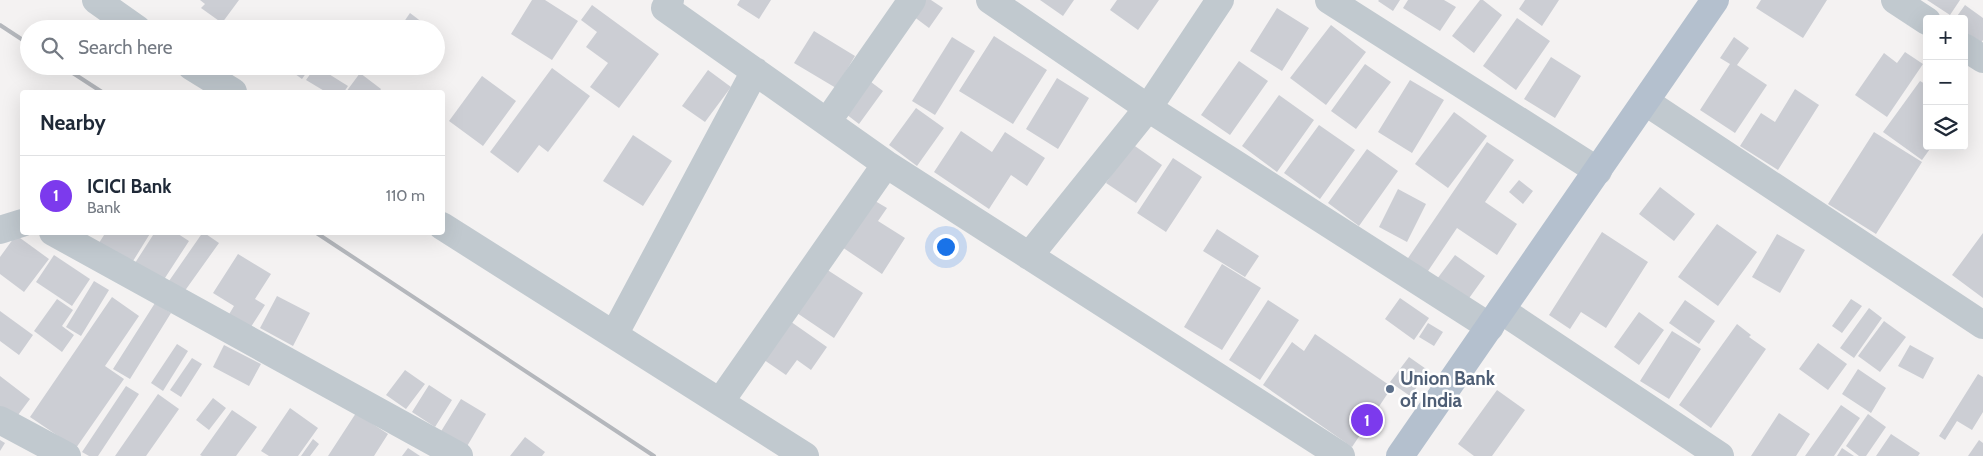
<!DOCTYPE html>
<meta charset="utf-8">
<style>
body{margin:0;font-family:Cabin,sans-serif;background:#f2f2f3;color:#1f2937}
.controls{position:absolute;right:15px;top:15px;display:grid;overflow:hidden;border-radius:5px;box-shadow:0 5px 20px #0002}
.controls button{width:45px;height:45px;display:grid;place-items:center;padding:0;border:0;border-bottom:1px solid #e0e1e3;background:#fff;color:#1f2937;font:25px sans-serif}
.you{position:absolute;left:945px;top:246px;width:18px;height:18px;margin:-12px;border:4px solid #fff;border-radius:50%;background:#1a73e8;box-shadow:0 0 0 8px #1a73e833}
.badge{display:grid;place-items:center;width:32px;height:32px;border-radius:50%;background:#7c3aed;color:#fff;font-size:16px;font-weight:700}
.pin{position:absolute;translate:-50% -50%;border:2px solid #fff;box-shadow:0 1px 5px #0006}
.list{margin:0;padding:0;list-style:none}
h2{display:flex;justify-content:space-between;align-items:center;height:65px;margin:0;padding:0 20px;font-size:21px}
h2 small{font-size:16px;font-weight:400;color:#747a83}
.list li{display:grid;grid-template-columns:32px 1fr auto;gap:15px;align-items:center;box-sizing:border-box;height:80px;padding:0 20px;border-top:1px solid #e0e1e3}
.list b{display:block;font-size:19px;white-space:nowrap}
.list p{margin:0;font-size:16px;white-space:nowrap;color:#747a83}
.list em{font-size:16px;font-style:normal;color:#747a83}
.icon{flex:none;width:28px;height:28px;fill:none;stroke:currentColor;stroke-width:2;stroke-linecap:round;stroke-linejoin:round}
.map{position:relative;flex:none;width:1983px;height:456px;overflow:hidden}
.search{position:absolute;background:#fff;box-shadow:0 5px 20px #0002;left:20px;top:20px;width:425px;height:55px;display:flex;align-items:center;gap:12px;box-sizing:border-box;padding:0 18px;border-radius:28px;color:#747a83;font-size:19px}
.panel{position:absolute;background:#fff;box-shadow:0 5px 20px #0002;left:20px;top:90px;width:425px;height:145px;border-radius:5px}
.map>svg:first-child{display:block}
.building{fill:#ccced4}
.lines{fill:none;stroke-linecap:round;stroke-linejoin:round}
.minor{stroke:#c1c9cf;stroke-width:28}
.major{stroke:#b4c0ce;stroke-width:28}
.rail{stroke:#b4b7bc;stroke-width:4}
.service-dot{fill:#5c6f8a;stroke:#fff;stroke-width:2}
.labels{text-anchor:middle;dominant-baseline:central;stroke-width:5;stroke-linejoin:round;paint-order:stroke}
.service-label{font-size:19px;font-weight:bold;fill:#4e5e75;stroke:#fff;text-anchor:start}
</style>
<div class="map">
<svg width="1983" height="456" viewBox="0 0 1983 456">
<rect width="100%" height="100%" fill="#f4f2f2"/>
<path class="building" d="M200,0H239L222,23L201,8L205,4Z
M532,0H545L578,21L552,60L511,34Z
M740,0H771L759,19L737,5Z
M924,0H931L943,8L929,28L913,16Z
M1040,0H1074L1063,16Z
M1117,0H1159L1138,30L1110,10Z
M1379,0H1400L1393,11L1378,1Z
M1408,0H1444L1456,7L1440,31L1403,8Z
M1480,0H1483L1502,15L1474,53L1452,36Z
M1525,0H1559L1542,26L1519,9Z
M1761,0H1827L1803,38L1756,8Z
M1927,0H1960L1950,15Z
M592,5L659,54L619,108L590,87L608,63L586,47L597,32L581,20Z
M1965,5L1983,18V40L1981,43L1964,31V19H1955Z
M1277,8L1309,28L1282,71L1250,51Z
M410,13L431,29H399Z
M1517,18L1550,41L1516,90L1483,66Z
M1331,25L1366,52L1326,105L1290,78Z
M814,31L855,56L836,88L794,63Z
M994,36L1047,70L1013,124L959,91Z
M952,37L975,51L935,115L912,101Z
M1734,37L1749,48L1737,65L1767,85L1735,133L1700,110L1730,64L1720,58Z
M1905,52L1923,64L1887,117L1855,95L1884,53L1897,63Z
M1551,57L1581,76L1555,118L1524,99Z
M1239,61L1268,81L1230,135L1201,115Z
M1365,64L1391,82L1356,129L1331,111Z
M284,66H311L302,79Z
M316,66L348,86L344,92H326L306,80Z
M552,68L590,96L548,152L539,145L518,173L490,152Z
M708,70L731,87L705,122L682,106Z
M360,73L381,89L379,92H346Z
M482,76L516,101L483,146L449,121Z
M1057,78L1089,98L1058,149L1026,129Z
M1410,80L1444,100L1412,153L1378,132Z
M1920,81L1927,85V146H1932L1922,160L1883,132Z
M871,82L883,91L859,124L846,114Z
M1795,89L1819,105L1778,170L1740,146L1761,113L1775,122Z
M1279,95L1314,120L1277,172L1242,146Z
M916,108L944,128L917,166L889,145Z
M1454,112L1487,136L1448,188L1415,164Z
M1319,125L1355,150L1320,199L1284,173Z
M961,131L992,152L1005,132L1045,158L1027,186L1011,175L989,209L934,172Z
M1874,132L1922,162L1876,234L1828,204Z
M633,135L672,161L643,206L603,181Z
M1487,142L1514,160L1485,202L1517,224L1497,255L1457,228L1424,277L1404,264Z
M1132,144L1162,165L1136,203L1106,183Z
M1367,149L1398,171L1359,226L1328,203Z
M1173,158L1202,177L1166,232L1137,213Z
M1519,180L1533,191L1523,204L1509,192Z
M1660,187L1695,214L1674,241L1639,214Z
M1398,189L1426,204L1407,242L1379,227Z
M870,198L887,208L878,221L905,238L882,274L839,245Z
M1717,224L1757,252L1718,306L1678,277Z
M1217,229L1259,256L1245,277L1203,251Z
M106,232H151L130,266L97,246Z
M155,232H175L189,241L163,281L135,263Z
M203,232L219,243L184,292L169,281Z
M1602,232L1648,262L1606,328L1581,312L1570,329L1549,315Z
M1983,233V298L1952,275Z
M1777,234L1805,250L1780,293L1752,277Z
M16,235L49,259L24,292L0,274V257Z
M238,254L271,274L255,299L265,305L249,330L228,316L234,306L213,293Z
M54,255L90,279L72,306L36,282Z
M1455,255L1485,276L1467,301L1437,279Z
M1222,264L1261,288L1222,350L1184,327Z
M826,269L863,293L834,338L797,313Z
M94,281L109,290L81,336L66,327Z
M277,296L310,313L293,346L260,328Z
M112,297L139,316L105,366L124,379L76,448L30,417Z
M1400,298L1429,318L1414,340L1385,319Z
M57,299L73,310L62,326L74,335L62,352L34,331Z
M1851,299L1862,306L1842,333L1832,326Z
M1268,300L1299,320L1260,380L1229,360Z
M1685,300L1715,321L1699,344L1669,323Z
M155,303L171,313L130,379L113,369Z
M1869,308L1882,318L1854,358L1840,348Z
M0,311L33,335L19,355L0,341Z
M1639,312L1664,330L1639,365L1614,347Z
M787,319L827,347L811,370L797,360L786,375L760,357Z
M1884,321L1906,337L1880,372L1858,356Z
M1428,323L1443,332L1434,346L1419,337Z
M1737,324L1751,335L1749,337L1766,349L1711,428L1679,405Z
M1672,331L1701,349L1669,399L1640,381Z
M1315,334L1392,387L1352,447L1263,385L1292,342L1304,351Z
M1818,343L1847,364L1828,390L1799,369Z
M177,344L188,351L163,391L151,383Z
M224,345L261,364L249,386L213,367Z
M1910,345L1934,358L1923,379L1898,366Z
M1409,357L1429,371L1410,396L1390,382Z
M192,358L202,364L181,397L170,390Z
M1858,369L1886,388L1871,413L1842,394Z
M405,370L425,384L406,409L386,395Z
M1978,374L1983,377V412L1972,430L1957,421L1945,440L1939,436Z
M0,376L30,399L15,419L0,408Z
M429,385L452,400L435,427L412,412Z
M126,386L139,394L98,456H89L82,452Z
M1497,390L1525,410L1492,456H1474L1458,444Z
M158,394L179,409L146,456H115Z
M213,398L226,408L209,430L196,420Z
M461,399L486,414L466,448L440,433Z
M1841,405L1860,418L1834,456H1805Z
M290,408L318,428L298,456H269L261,451Z
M232,410L257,427L236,456H202L200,455Z
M356,413L388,434L374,456H328Z
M1779,413L1810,434L1796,456H1751Z
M1868,414L1886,427L1866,456H1859L1846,446Z
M1891,434L1920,453L1918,456H1876Z
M525,437L545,452L542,456H510Z
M313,439L319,444L310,456H301Z
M0,440L5,443L0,451Z
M1979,440L1983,443V456H1968Z
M408,448L420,456H402Z
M1842,448L1854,456H1837Z"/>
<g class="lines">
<path class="minor" d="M96,0L137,29
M670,0L665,8L886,164L1341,456
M990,0L1148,108L1490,327
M1329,0L1598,171
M1895,0L1927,21
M1964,47L1983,59
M191,66L233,92
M1646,102L1983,325
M827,122L912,0
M442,226L805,456
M0,230L22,223
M53,232L459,456
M1029,256L1148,108L1220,0
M1501,310L1720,456
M614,335L755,71
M720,402L886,164
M0,420L67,456"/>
<path class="major" d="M1400,456L1715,0"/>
<path class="rail" d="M0,25L29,44
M62,66L102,92
M315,232L654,456"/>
</g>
<circle class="service-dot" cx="1390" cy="389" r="5"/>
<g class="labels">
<g class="service-label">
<text x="1400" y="378">Union Bank<tspan x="1400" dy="22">of India</tspan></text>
</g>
</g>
</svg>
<div class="controls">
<button>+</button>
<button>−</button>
<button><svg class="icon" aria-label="layers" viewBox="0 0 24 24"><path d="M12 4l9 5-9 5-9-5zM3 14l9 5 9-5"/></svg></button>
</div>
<div class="you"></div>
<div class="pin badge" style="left:1367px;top:420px">1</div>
<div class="search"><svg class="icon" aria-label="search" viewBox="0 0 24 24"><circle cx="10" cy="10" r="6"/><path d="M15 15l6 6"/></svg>Search here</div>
<section class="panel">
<h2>Nearby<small></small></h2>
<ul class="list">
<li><span class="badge">1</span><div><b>ICICI Bank</b><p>Bank</p></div><em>110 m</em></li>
</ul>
</section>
</div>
